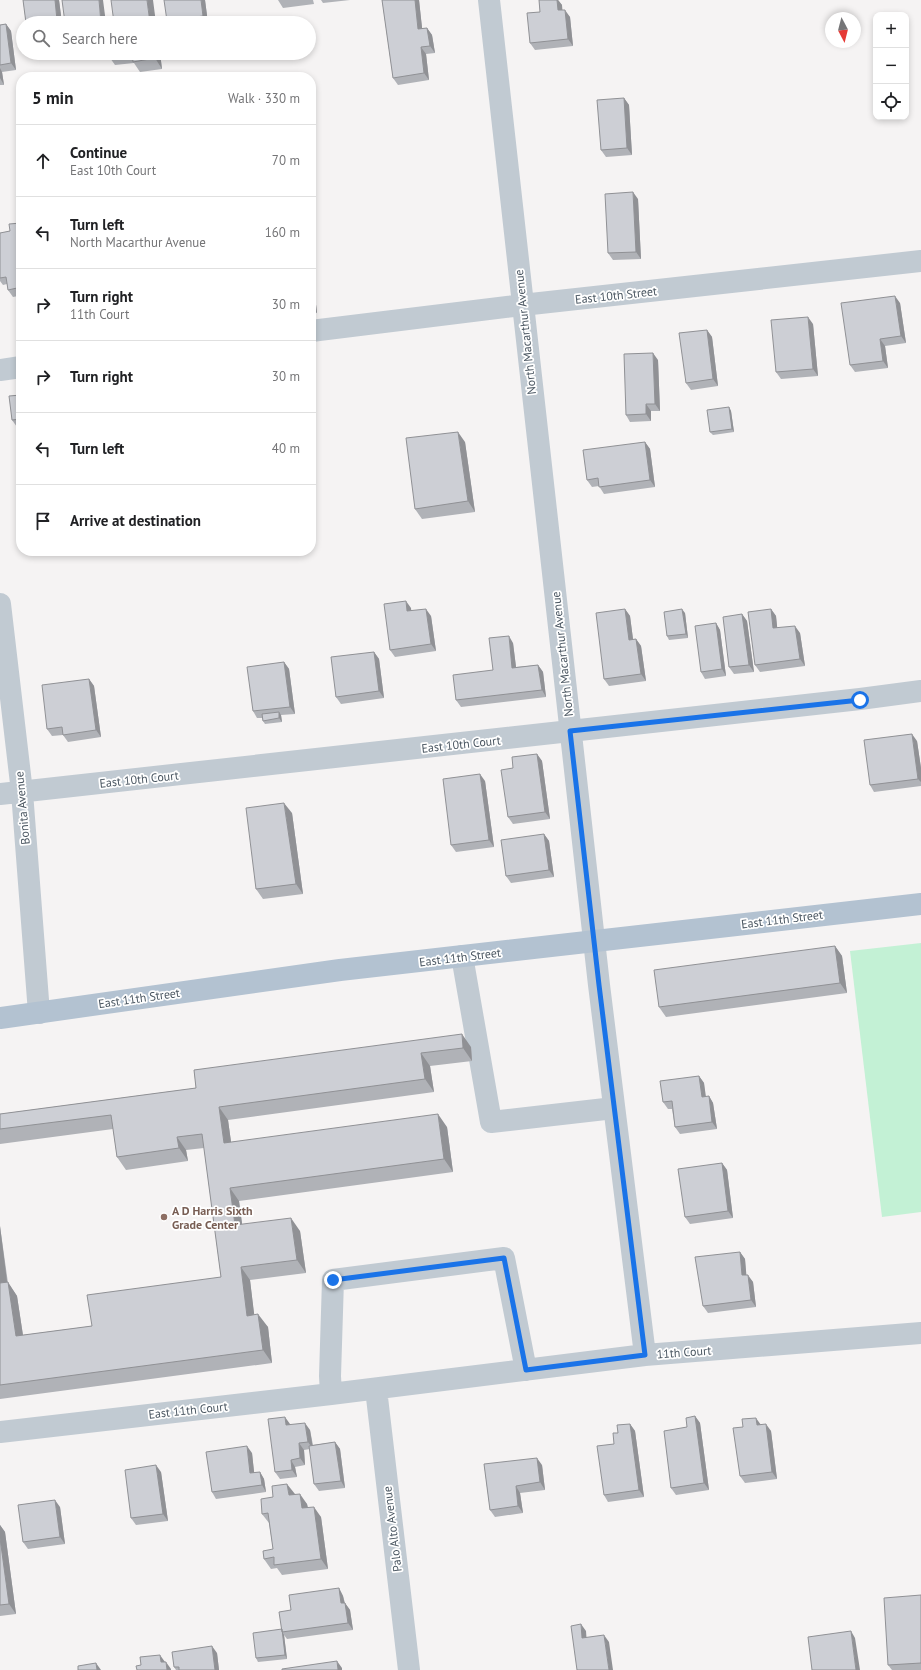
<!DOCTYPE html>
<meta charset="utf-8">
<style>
body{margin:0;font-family:"PT Sans",sans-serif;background:#f6f6f6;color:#202124}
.controls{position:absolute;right:12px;top:12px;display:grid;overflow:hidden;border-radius:8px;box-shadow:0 2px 6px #0003}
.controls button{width:36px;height:36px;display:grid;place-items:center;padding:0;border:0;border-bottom:1px solid #e0e0e0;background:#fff;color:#202124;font:20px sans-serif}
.compass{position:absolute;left:825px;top:12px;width:36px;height:36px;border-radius:50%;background:#fff;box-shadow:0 2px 6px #0003;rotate:173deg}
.stop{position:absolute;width:12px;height:12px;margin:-9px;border:3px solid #1a73e8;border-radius:50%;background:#fff}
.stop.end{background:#1a73e8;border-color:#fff;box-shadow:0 1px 4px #0008}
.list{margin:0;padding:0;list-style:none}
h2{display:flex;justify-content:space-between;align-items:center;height:52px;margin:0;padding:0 16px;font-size:17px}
h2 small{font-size:13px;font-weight:400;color:#757577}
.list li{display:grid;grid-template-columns:26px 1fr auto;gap:12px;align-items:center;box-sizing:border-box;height:72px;padding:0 16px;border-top:1px solid #e0e0e0}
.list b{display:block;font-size:15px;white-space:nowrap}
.list p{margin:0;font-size:13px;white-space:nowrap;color:#757577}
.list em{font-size:13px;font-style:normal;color:#757577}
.icon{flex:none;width:22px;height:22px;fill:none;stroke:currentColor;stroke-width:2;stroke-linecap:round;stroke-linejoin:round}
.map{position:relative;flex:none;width:921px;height:1670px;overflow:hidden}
.search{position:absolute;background:#fff;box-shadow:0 2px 6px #0003;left:16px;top:16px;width:300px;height:44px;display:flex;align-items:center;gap:10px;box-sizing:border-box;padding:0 14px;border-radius:22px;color:#757577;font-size:15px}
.panel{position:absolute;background:#fff;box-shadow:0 2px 6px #0003;left:16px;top:72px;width:300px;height:484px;border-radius:16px}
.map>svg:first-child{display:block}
.green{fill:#c3f1d5}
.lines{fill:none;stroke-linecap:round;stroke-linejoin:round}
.minor{stroke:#c1cad2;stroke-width:22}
.major{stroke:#b3c2d1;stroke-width:22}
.wall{fill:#b0b2b7}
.shaded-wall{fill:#909195}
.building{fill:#cdcfd5;stroke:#909195}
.route{stroke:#1a73e8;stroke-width:5}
.education-dot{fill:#8d6e63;stroke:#fff;stroke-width:1.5}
.labels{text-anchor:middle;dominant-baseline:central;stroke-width:3.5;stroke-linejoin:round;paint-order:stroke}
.street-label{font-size:12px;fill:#4a5661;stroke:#fff}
.education-label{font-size:12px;font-weight:bold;fill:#785e54;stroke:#fff;text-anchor:start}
</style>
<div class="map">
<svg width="921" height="1670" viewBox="0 0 921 1670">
<rect width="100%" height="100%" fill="#f5f3f3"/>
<path class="green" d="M921,943V1212L882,1217L850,951Z"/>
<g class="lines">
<path class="minor" d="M489,0L599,985L645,1355
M311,331L522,305L921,261
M0,370L21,367
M0,604L22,792L39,1013
M0,794L860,699L921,691
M462,956L491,1122L614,1108
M376,1389L409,1670
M331,1394L330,1376L333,1280L504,1258L526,1370
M0,1432L331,1394L645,1355L921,1333"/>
<path class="major" d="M0,1018L340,970L921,904"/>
</g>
<path class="wall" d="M23,0H59L62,23H26Z
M205,0L208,23H168L167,21Z
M278,0H313L314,4L283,8Z
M321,0H350L323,3Z
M382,0H419L422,29L427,28L432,35L435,53L426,54L429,80L398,85L393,78Z
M539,0H558L562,5V10L570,17L573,46L535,50L530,43L540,12Z
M6,24L11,31L16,70L2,72L4,85H0V25Z
M107,53H160L162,69L140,72L134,63L115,65L108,55Z
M624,98L629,105L632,155L606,157L601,150Z
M638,199L641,259L613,260L608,253Z
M21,223V302L18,298V296L13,297L8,290L7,284L3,285L0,281V233L10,231Z
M311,262L317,313L311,314Z
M900,303L906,343L885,346L888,368L855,372L850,365Z
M813,324L818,376L781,379L776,372Z
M707,330L712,337L718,386L691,390L686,383Z
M658,360L660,411H651V421L630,422L626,415Z
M21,395V427H17L12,420Z
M729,407L731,411L734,432L713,435L710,432Z
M465,442L475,512L422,519L415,509Z
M645,442L650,449L655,487L604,494L599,486L592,487L587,480Z
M411,608V611L431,616L436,651L395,657L390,650Z
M625,609L630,616L633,639H636L641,646L646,681L609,686L604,679Z
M771,609L776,616L777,628L800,633L805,666L760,672L755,665Z
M685,613L688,638L669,640L667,636Z
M742,614L747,621L754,672L734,674L729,667Z
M716,623L720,630L726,676L705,679L701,672Z
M513,643L516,667L538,665L543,672L546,697L461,707L456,700L493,670Z
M374,652L379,659L384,698L341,704L336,697Z
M284,662L289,669L295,714L281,715L282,722L265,724L263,721L262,718H257L253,711Z
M89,679L94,686L101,737L68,742L63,735L52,736L47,729Z
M917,741L921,768V786L874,792L870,785Z
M537,754L542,761L550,819L513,824L508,817L513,768Z
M485,781L494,847L456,852L451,845Z
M292,813L303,894L263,899L256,889Z
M544,834L549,841L554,877L511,883L506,876Z
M835,946L842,956L847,993L666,1017L659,1007Z
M471,1047L472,1061L430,1066L434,1092L228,1120L231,1142L447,1127L453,1172L239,1201L242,1224L300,1231L306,1273L250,1280L254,1315L268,1327L272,1363L0,1399V1226L8,1283L17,1296L23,1335L92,1326L221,1277L204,1148L186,1150L188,1161L126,1170L117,1157L113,1129L0,1144V1114L196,1088L194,1070Z
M699,1076L704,1083L705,1097L709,1096L713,1103L717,1129L680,1134L675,1127L672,1109H668L663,1102Z
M722,1163L727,1170L733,1218L690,1224L685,1217Z
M740,1252L745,1259L746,1275L753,1282L756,1307L708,1313L703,1306Z
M695,1416L700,1423L709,1490L676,1495L671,1488L687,1427Z
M290,1424V1425L310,1430L313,1445L335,1442L340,1449L345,1488L319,1491L314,1484L310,1449L304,1450L305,1465L295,1467L297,1477L280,1479L275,1472Z
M630,1424L635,1431L644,1497L608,1502L604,1495L614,1444L618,1433Z
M761,1424L771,1431L777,1479L745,1483L740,1476Z
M252,1453L254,1473L260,1472L264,1479L266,1492L216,1499L212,1492Z
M484,1464L542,1465L545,1490L520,1493L523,1513L495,1517L490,1510Z
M161,1472L168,1521L136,1525L131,1518Z
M295,1494L307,1504L308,1508L321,1517L328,1569L282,1575L277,1568L271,1569L264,1559L273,1549L269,1523L262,1514Z
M60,1507L65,1544L28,1549L23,1542Z
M0,1525L5,1532L16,1614L0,1616Z
M339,1588L343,1596L345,1603L350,1610L353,1630L287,1639L284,1635L287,1659L258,1662L256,1658L282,1629L291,1610Z
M921,1595V1670H892L888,1665Z
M217,1653L219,1670H176L174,1667Z"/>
<path class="shaded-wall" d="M55,0H59L62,23H59L57,20Z
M99,0H103L106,23H101Z
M147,0H153L156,23H150Z
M201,0H205L208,23L203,16Z
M415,0H419L423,36L418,29Z
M557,0H558L562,5L563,17L558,10Z
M565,10L570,17L573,46L568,39Z
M6,24L11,31L16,70L11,63Z
M427,28L432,35L435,53L430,46Z
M421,47L426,54L429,80L424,73Z
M154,53H160L162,69L155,58Z
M0,68L2,72L4,85L0,78Z
M624,98L629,105L632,155L627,148Z
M633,192L638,199L641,259L636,252Z
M311,262L317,313L311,305Z
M895,296L900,303L906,343L901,336Z
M808,317L813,324L818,376L813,369Z
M707,330L712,337L718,386L713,379Z
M880,339L885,346L888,368L883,361Z
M653,353L658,360L660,411L655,404Z
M646,404L651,411V421L646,414Z
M729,407L731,411L734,432L732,429Z
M458,432L465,442L475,512L468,501Z
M645,442L650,449L655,487L650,480Z
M406,601L411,608L412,618L407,611Z
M426,609L431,616L436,651L431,644Z
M625,609L630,616L634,647L629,640Z
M682,609L685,613L688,638L686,634Z
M771,609L776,616L778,635L773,628Z
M742,614L747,621L754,672L749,665Z
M716,623L720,630L726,676L722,669Z
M795,626L800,633L805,666L800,659Z
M509,636L513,643L517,675L512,668Z
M636,639L641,646L646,681L641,674Z
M374,652L379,659L384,698L379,691Z
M284,662L289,669L295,714L290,707Z
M538,665L543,672L546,697L542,690Z
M89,679L94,686L101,737L96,730Z
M279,712L281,715L282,722L279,718Z
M912,734L917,741L921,768V782L918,779Z
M537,754L542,761L550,819L545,812Z
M480,774L485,781L494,847L489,840Z
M284,803L292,813L303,894L296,884Z
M544,834L549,841L554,877L549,870Z
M835,946L842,956L847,993L840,983Z
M462,1034L471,1047L472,1061L463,1048Z
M421,1053L430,1066L434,1092L425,1079Z
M699,1076L704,1083L707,1104L702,1097Z
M709,1096L713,1103L717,1129L712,1122Z
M219,1107L228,1120L233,1156L224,1143Z
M438,1114L447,1127L453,1172L444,1159Z
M177,1137L186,1150L188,1161L179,1148Z
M722,1163L727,1170L733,1218L728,1211Z
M230,1188L239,1201L244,1238L235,1225Z
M291,1218L300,1231L306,1273L297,1260Z
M0,1226L9,1297L0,1283Z
M740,1252L745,1259L747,1282L742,1275Z
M241,1267L250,1280L256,1329L247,1316Z
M748,1275L753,1282L756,1307L751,1300Z
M8,1282L17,1296L25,1349L16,1336Z
M258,1314L268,1327L272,1363L263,1350Z
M695,1416L700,1423L709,1490L704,1483Z
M285,1417L290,1424L291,1432L286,1425Z
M756,1418L761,1425H757Z
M305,1423L310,1430L313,1449L308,1442Z
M630,1424L635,1431L644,1497L639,1490Z
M766,1424L771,1431L777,1479L772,1472Z
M335,1442L340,1449L345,1488L341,1481Z
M299,1443L304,1450L305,1465L300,1458Z
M247,1446L252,1453L255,1480L250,1473Z
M537,1458L542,1465L545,1490L540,1482Z
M291,1460L295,1467L297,1477L292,1470Z
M156,1465L161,1472L168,1521L163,1514Z
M260,1472L264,1479L266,1492L262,1485Z
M287,1484L295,1494L296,1505L289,1495Z
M516,1486L520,1493L523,1513L518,1506Z
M300,1494L307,1504L310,1518L302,1508Z
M55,1500L60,1507L65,1544L60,1537Z
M314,1507L321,1517L328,1569L321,1559Z
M0,1525L5,1532L16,1614L9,1604L0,1538Z
M339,1588L343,1596L346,1610L341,1603Z
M345,1603L350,1610L353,1630L348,1623Z
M581,1624L586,1631L587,1645L582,1638Z
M282,1629V1632L284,1635L287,1659L285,1655Z
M851,1631L855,1638L860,1670H856Z
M604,1635L609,1642L613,1670H609Z
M212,1646L217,1653L219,1670H215Z
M160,1655L165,1662L166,1669L161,1662Z
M337,1661L342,1668V1670H338Z
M166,1662L171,1669V1670H167Z
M96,1663L101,1670H97Z"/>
<path class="building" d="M23,0H55L57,20L37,23H26Z
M62,0H99L101,23H65Z
M111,0H147L150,23H114Z
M164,0H201L203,16L167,21Z
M382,0H415L418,29L427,28L430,46L421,47L424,73L393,78Z
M539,0H557L558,10H565L568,39L530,43L527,13L540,12Z
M6,24L11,63L0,65V25Z
M107,53H123L108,55Z
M132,53H154L155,58L133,62Z
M624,98L627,148L601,150L597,100Z
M633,192L636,252L608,253L605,194Z
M21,223V298H18L17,288L8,290L6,277L0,278V233L10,231L9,224Z
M895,296L901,336L880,339L883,361L850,365L841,303Z
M808,317L813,369L776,372L771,320Z
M707,330L713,379L686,383L679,333Z
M653,353L655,404H646V414L626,415L624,354Z
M21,395V419L12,420L9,396Z
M729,407L732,429L710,432L707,410Z
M458,432L468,501L415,509L406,438Z
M645,442L650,480L599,487L598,478L587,480L583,450Z
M406,601L407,611L426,609L431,644L390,650L384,604Z
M625,609L629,640L636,639L641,674L604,679L596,613Z
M682,609L686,634L667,636L664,612Z
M771,609L773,628L795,626L800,659L755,665L748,612Z
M742,614L749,665L729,667L723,617Z
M716,623L722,669L701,672L695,626Z
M509,636L512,668L538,665L542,690L456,700L453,675L493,670L489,638Z
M374,652L379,691L336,697L331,657Z
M284,662L290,707L253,711L247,667Z
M89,679L96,730L63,735L62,727L47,729L42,685Z
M279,712V718L263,721L262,714Z
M912,734L918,779L870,785L864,740Z
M537,754L545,812L508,817L501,770L513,768L512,757Z
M480,774L489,840L451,845L443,779Z
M284,803L296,884L256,889L246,808Z
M544,834L549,870L506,876L501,840Z
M835,946L840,983L659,1007L654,970Z
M462,1034L463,1048L421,1053L425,1079L219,1107L224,1143L438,1114L444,1159L230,1188L235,1225L291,1218L297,1260L241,1267L247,1316L258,1314L263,1350L0,1385V1282V1283L8,1282L16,1336L92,1326L87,1295L221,1277L202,1134L177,1137L179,1148L117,1157L111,1115L0,1129V1114L196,1088L194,1070Z
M699,1076L702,1097L709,1096L712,1122L675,1127L672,1101L663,1102L660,1081Z
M722,1163L728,1211L685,1217L678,1169Z
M740,1252L742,1275H748L751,1300L703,1306L695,1257Z
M695,1416L704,1483L671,1488L664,1431L687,1427L686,1418Z
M285,1417L286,1425L305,1423L308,1442L299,1443L300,1458L291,1460L292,1470L275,1472L268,1419Z
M756,1418L757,1425L766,1424L772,1472L740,1476L733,1428L743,1427L742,1419Z
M630,1424L639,1490L604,1495L597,1446L614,1444L613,1433H618L617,1425Z
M335,1442L341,1481L314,1484L309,1446Z
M247,1446L250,1473L260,1472L262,1485L212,1492L206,1452Z
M537,1458L540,1482L516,1486L518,1506L490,1510L484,1464Z
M156,1465L163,1514L131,1518L125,1470Z
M287,1484L289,1495L300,1494L302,1508L314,1507L321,1559L274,1565V1557L264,1559L263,1551L273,1549L268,1513L262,1514L261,1499L273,1497L272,1486Z
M55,1500L60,1537L23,1542L18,1505Z
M0,1538L9,1604L0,1605Z
M339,1588L341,1603H345L348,1623L282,1632L279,1612L291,1610L289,1595Z
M921,1595V1663L888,1665L884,1598Z
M581,1624L582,1638L604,1635L609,1670H577L571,1626Z
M282,1629L285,1655L256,1658L253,1633Z
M851,1631L856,1670H812L808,1637Z
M212,1646L215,1670H179V1667H174L172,1652Z
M160,1655L161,1662H166L167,1670H137L136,1666L141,1665L140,1657Z
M337,1661L338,1670H282V1669Z
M96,1663L97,1670H78V1666Z"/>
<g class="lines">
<path class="route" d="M333,1280L504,1258L526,1370L645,1355L599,985L570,731L860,700"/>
</g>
<circle class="education-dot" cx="164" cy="1217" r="4"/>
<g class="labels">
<g class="street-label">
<text transform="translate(616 295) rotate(-6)">East 10th Street</text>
<text transform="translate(525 332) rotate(-96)">North Macarthur Avenue</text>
<text transform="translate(562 654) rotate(-96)">North Macarthur Avenue</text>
<text transform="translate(461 744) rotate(-6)">East 10th Court</text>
<text transform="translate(139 779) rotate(-6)">East 10th Court</text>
<text transform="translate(22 808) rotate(-95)">Bonita Avenue</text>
<text transform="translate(782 919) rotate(-7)">East 11th Street</text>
<text transform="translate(460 957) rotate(-7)">East 11th Street</text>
<text transform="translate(139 998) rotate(-8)">East 11th Street</text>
<text transform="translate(684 1352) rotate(-4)">11th Court</text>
<text transform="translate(188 1410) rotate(-6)">East 11th Court</text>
<text transform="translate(392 1529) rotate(-97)">Palo Alto Avenue</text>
</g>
<g class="education-label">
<text x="172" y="1210">A D Harris Sixth<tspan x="172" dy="14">Grade Center</tspan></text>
</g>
</g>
</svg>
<div class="controls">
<button>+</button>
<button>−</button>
<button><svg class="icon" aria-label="locate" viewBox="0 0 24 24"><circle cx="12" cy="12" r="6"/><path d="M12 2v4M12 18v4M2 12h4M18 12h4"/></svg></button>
</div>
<svg class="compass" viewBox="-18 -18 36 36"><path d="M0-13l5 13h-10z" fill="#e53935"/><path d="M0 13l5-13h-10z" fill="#757577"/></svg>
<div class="stop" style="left:860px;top:700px"></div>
<div class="stop end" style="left:333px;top:1280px"></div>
<div class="search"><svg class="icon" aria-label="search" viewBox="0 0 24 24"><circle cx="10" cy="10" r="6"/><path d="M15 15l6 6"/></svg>Search here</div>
<section class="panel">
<h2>5 min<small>Walk · 330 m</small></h2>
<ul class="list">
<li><svg class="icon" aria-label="ahead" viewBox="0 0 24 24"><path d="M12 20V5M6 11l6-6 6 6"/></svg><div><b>Continue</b><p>East 10th Court</p></div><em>70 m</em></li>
<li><svg class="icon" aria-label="left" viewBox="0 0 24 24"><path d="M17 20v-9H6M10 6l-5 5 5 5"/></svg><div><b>Turn left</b><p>North Macarthur Avenue</p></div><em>160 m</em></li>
<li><svg class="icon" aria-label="right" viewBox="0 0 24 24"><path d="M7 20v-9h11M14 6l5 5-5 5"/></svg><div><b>Turn right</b><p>11th Court</p></div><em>30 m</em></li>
<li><svg class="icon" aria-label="right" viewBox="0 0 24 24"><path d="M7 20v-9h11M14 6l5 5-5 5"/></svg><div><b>Turn right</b></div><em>30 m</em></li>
<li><svg class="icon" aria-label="left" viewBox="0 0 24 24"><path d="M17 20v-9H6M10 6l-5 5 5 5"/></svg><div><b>Turn left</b></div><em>40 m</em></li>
<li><svg class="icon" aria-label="arrive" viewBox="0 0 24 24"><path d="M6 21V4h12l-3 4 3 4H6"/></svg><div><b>Arrive at destination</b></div></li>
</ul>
</section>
</div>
